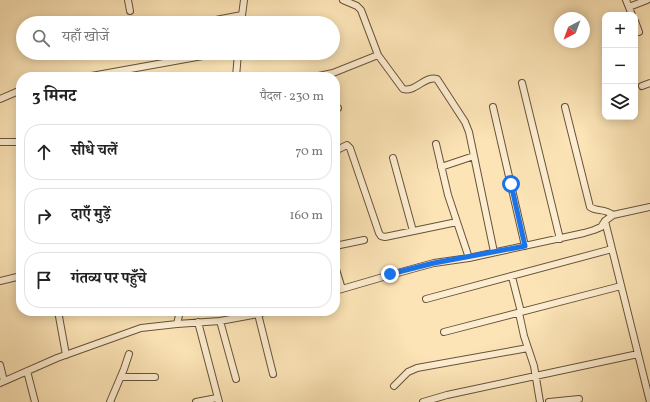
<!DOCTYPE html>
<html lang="hi">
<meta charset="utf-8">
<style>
body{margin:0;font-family:Vollkorn,"Noto Serif Devanagari",serif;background:#f6f6f6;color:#222}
.controls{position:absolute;right:12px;top:12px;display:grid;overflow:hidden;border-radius:8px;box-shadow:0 2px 10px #0003}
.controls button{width:36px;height:36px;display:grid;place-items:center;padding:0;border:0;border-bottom:1px solid #e0e0e0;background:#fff;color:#222;font:20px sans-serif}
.compass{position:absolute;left:554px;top:12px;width:36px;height:36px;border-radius:50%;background:#fff;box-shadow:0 2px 10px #0003;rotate:221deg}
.stop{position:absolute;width:12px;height:12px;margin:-9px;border:3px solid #1a73e8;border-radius:50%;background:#fff}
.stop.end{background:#1a73e8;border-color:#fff;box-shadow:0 1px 4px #0008}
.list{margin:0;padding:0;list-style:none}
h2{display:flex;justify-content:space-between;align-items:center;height:52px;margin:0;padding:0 16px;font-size:17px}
h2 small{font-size:13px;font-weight:400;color:#767676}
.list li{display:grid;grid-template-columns:26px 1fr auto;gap:12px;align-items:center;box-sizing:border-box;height:56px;margin:0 8px 8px;padding:0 8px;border:1px solid #e0e0e0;border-radius:16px}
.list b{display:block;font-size:15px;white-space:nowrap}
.list em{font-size:13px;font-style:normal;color:#767676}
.icon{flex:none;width:22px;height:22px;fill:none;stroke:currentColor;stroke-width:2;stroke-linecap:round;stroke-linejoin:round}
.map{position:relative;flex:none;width:650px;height:402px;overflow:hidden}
.search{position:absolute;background:#fff;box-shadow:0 2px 10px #0003;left:16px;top:16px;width:324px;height:44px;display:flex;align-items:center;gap:10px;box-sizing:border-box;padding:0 14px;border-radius:22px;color:#767676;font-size:15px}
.panel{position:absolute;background:#fff;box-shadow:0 2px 10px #0003;left:16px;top:72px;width:324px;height:244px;border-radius:16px}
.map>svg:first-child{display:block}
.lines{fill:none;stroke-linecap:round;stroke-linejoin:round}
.minor-casing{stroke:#685339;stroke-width:8}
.minor{stroke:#fdedd0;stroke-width:6}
.route{stroke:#1a73e8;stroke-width:5}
</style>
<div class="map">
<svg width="650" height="402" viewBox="0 0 650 402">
<rect width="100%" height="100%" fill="#fce4b6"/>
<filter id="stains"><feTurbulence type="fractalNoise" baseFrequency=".005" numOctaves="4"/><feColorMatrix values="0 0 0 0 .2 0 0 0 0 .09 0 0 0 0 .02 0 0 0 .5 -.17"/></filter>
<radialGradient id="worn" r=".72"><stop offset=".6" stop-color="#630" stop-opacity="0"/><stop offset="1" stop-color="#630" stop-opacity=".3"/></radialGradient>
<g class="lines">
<g class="minor-casing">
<path id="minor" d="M128,0L130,11
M343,0L357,6L361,10L378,55L403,89C415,93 425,75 437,79L465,122L469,132L494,252
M626,0L632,15
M629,7L647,0
M635,21L639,32
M200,23L242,15
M241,23L244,0
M86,77L219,53
M236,77L238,53
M314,77L333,73L378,55
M522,83L560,239
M642,86L650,83
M0,99L21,90
M493,107L525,246
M565,107L590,207C597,212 604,208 613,215
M335,109L338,108
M0,142H21
M436,144L448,195L469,258
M335,151L347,145L350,148L379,233L381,236L385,237L457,222
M393,158L413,231
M441,167L474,156
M605,221L650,402
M335,246L364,240
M335,266L342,289
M512,277L521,312
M0,281L21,276
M335,291L390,275L434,263L469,258L584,233L594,230L601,227L605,221L613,215L650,207
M426,299L612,249
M58,311L66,355
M58,313L69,311
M519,313L524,336L534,366L540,402
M258,314L273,374
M220,321L236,379
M198,322L219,402
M177,324L180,311
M444,332L621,286
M0,365L4,381
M27,371L35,402
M121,377H155
M0,383L57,358L141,328L177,324L220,321L258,314L268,311
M394,386L408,372L417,368L528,348
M110,402L124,369L129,354
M196,402L217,398
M423,402L447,395L638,354
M549,402L579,399"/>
</g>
<use href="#minor" class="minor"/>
</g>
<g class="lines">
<path class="route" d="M390,274L434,263L525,246L511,184"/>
</g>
<rect width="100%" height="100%" filter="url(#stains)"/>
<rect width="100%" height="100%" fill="url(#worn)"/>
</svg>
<div class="controls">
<button>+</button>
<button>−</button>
<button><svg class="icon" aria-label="layers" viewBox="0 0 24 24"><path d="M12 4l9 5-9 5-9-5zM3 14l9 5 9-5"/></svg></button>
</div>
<svg class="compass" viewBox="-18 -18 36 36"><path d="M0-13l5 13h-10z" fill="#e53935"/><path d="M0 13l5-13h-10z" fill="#767676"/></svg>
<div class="stop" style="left:511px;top:184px"></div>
<div class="stop end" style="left:390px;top:274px"></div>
<div class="search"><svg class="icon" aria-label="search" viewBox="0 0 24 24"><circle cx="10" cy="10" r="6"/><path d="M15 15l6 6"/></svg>यहाँ खोजें</div>
<section class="panel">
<h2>3 मिनट<small>पैदल · 230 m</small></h2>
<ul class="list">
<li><svg class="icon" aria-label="ahead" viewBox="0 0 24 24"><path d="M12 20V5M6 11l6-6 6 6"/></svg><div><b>सीधे चलें</b></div><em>70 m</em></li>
<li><svg class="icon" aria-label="right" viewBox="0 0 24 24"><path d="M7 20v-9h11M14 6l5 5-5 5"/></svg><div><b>दाएँ मुड़ें</b></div><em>160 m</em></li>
<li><svg class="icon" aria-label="arrive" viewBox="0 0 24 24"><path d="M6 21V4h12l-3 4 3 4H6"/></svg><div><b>गंतव्य पर पहुँचे</b></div></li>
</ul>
</section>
</div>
